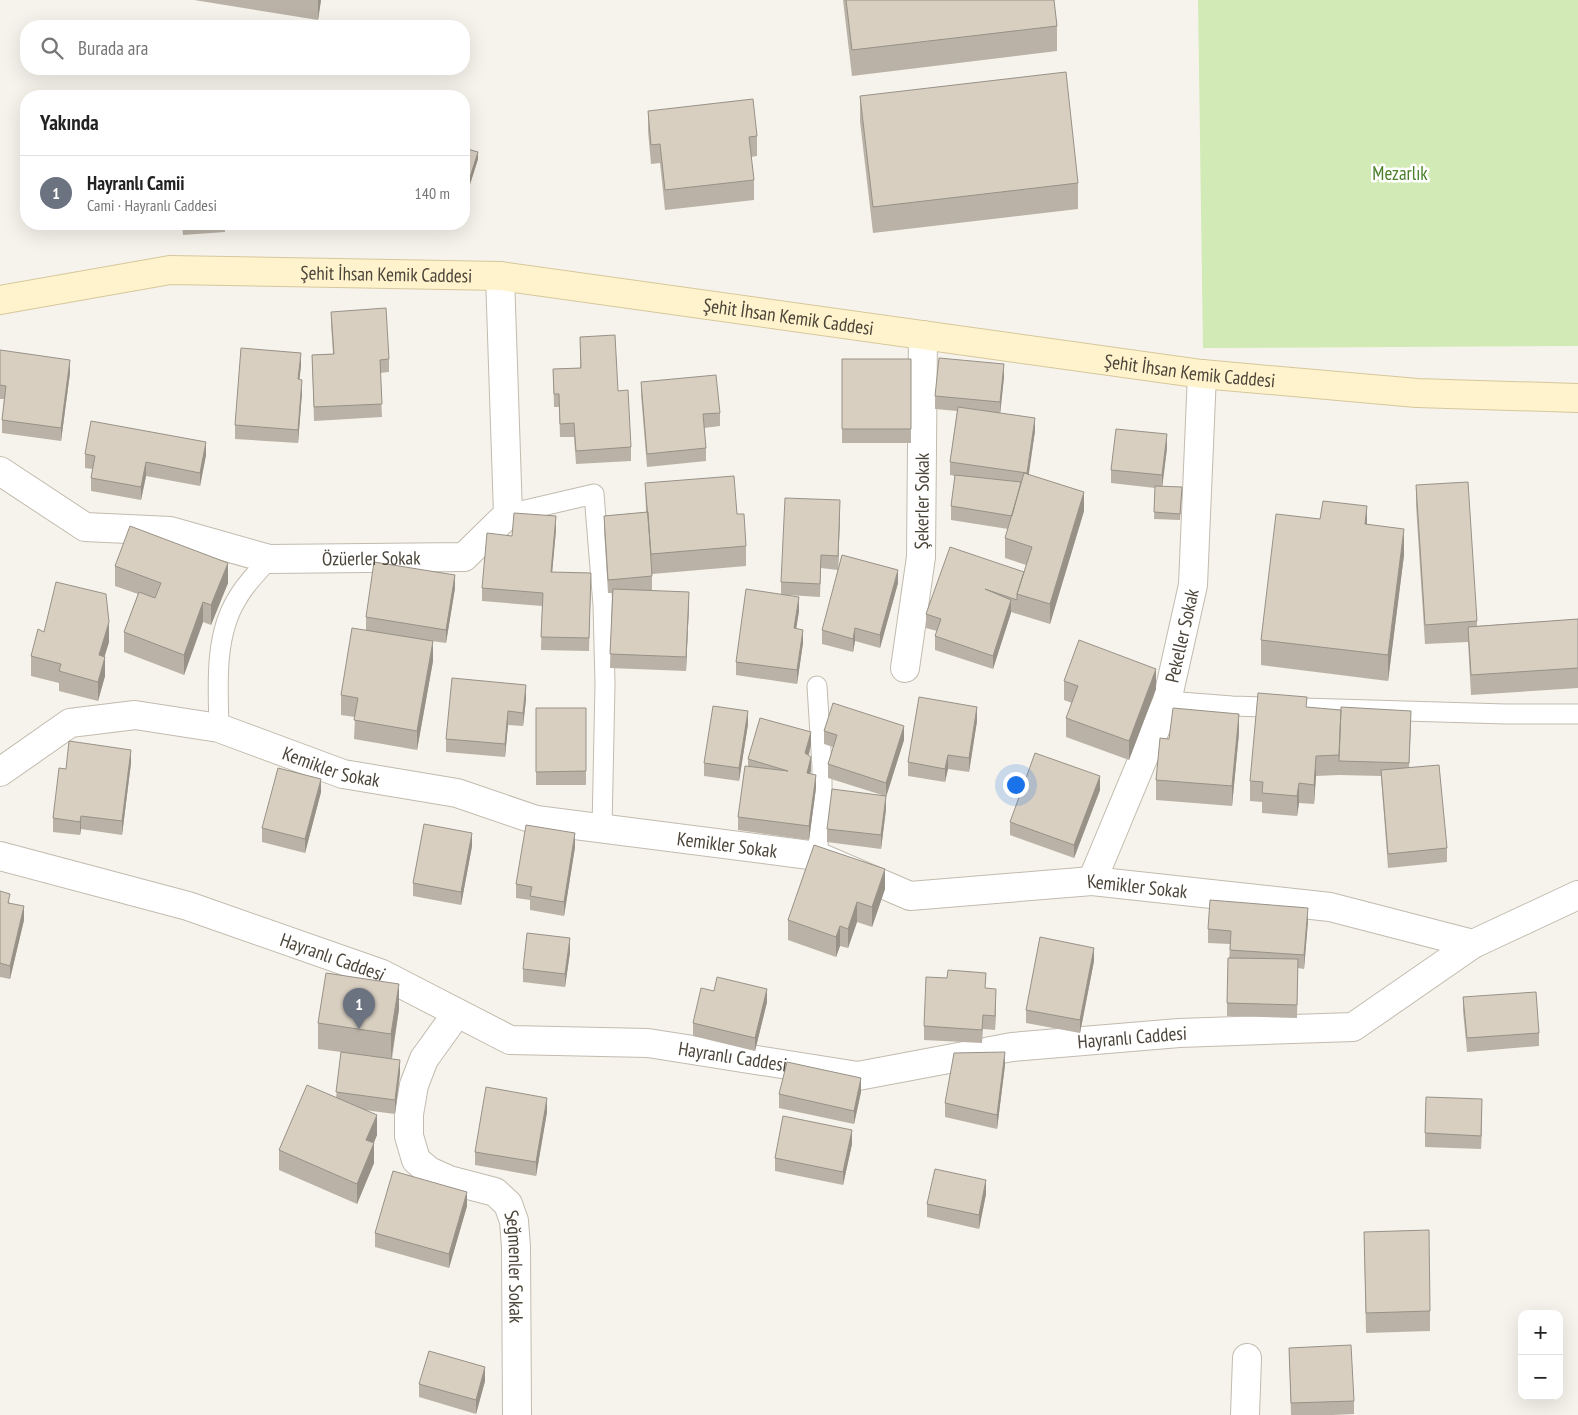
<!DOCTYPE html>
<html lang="tr">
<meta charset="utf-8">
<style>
body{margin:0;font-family:"PT Sans Narrow",sans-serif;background:#f6f6f6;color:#222}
.controls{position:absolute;right:15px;bottom:15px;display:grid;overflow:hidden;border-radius:10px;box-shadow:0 5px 20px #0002}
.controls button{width:45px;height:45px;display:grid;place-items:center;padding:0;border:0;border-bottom:1px solid #e0e0e0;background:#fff;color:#222;font:25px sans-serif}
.you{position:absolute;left:1015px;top:784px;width:18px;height:18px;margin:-12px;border:4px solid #fff;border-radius:50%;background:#1a73e8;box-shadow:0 0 0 8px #1a73e833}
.badge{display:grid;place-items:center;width:32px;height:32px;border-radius:50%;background:#111827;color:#fff;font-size:16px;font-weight:700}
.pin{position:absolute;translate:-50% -41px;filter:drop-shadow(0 1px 2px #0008)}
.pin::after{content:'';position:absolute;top:26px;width:18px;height:15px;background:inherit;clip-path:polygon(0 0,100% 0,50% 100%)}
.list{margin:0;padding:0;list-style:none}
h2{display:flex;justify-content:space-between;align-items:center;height:65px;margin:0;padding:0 20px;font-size:21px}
h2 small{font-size:16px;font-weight:400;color:#767676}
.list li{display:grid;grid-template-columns:32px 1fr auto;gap:15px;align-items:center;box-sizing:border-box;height:75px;padding:0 20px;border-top:1px solid #e0e0e0}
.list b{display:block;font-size:19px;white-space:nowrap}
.list p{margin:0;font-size:16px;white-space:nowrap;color:#767676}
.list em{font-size:16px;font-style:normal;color:#767676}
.icon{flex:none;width:28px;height:28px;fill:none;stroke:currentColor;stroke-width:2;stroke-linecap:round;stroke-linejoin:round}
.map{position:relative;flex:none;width:1578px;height:1415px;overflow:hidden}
.search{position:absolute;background:#fff;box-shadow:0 5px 20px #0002;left:20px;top:20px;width:450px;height:55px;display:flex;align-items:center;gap:12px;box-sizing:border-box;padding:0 18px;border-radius:20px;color:#767676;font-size:19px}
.panel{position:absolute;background:#fff;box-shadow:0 5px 20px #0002;left:20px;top:90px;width:450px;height:140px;border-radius:20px}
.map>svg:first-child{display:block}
.green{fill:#d2eab5}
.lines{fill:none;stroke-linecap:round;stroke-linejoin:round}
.lane-casing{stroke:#c2bbae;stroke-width:21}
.street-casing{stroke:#c2bbae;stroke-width:30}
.secondary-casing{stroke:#d6c79b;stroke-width:30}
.lane{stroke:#fff;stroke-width:19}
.street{stroke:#fff;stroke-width:28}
.secondary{stroke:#fff3cd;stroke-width:28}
.wall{fill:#bab2a6}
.shaded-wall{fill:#979187}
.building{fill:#d8cfc1;stroke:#979187}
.labels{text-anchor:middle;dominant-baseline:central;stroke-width:5;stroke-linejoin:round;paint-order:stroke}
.park-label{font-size:19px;fill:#4a7f2a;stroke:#fff}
.street-label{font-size:19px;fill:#4b4439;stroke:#fff}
</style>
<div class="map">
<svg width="1578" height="1415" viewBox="0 0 1578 1415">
<rect width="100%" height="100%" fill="#f6f3ec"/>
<path class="green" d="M1198,0H1578V346L1203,348Z"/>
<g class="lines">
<g class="lane-casing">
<path id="lane" d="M508,514L594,494L603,605L605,684L602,828
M1167,701L1232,706L1506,714H1578
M219,728C218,687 214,636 237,599C245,584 258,572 269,559
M817,856L822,801V766L817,686"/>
</g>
<g class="street-casing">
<g id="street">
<path id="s1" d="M0,471L85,527L170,531L269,559L464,557L508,514L500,276"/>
<path id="s2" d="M905,668L921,557L923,335"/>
<path id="s3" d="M0,772L70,723L135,715L219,728L343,774L457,793L536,820L817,856L910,896L1092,881L1330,907L1473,944"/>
<path id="s4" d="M0,856L188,906L382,974L510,1040L648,1043L858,1076L1012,1047L1179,1033L1353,1027L1473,944L1578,895"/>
<path id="s5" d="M1092,881L1167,701L1193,585L1202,374"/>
<path id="s6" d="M457,1013L424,1059L414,1085L409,1114V1136L416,1160L429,1171L449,1180L495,1192L508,1204L514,1221L516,1247L517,1415"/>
<path d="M1245,1415L1247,1358"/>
</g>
</g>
<g class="secondary-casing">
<g id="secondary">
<path id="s7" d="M0,300L170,270L500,276L1202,374L1417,393L1578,398"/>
</g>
</g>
<use href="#lane" class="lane"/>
<use href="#street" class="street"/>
<use href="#secondary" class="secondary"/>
</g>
<path class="wall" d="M194,0H321L318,20Z
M843,0H1054L1057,26V51L852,76Z
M860,96L1078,183V209L873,233L860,121Z
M648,111L757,136V156L751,157L754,180V200L665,210L660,163L651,164L648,131Z
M464,148L478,159L465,200H464Z
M182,224H225V232L183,235Z
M331,312L389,359V372L380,373L382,417L314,421L312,355L333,354L331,325Z
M580,337L618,391L631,447V461L576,464L574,437H560L559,407H554L553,369L580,368Z
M0,350L70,373L61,441L2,433V420L4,399H0Z
M842,359H911V443H842Z
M301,366L299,379L302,393L298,443L235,439V425Z
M1004,377L1000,413L1035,431L1028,475L1084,511L1050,624L1011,612L993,669L935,650V636L937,631L926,628V614L1024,572L1026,565L1005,558V538L1008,529L951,520V506L955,476L950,475V462L957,411L935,409V396Z
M641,382L720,413V426L704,428L706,448V461L647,467L641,395Z
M1167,448L1162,486L1182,494L1180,520L1154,519L1155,488L1111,483V470Z
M85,454L206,455L200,486L146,476L141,500L91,491V478L93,469L85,468Z
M645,483L737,514L746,546V566L652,574V590H645L689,605L686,671L610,668L612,593H608L604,529V516L646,512Z
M1416,485L1477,621V626L1578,619V688L1471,695L1468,642L1425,644L1416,505Z
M840,514L838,570L821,568L820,597L787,595L799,611L796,629L803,643L797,684L736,675V662L781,595V582Z
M1320,519L1367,525L1404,555L1388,681L1261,665V640Z
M556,530L552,572L591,573L589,651L541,650L542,606L482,601V588L512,536Z
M115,566L228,583L211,625L203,622L184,675L124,652V632L138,594L115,586Z
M898,583L880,648L855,641L853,652L822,644V630Z
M455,588L446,643L410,638L433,661L417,750L354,739L355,717L341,715V695L366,630V617Z
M44,632L109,642L104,657L105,676L98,701L59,691V683L31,676V656Z
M1064,681L1156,689L1129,760L1066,737V718L1072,703L1064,700Z
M526,699L523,726L508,725L505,757L446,752V739Z
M1307,707L1411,724L1409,768L1447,848V862L1388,868L1381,776L1339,775L1316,776L1314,804L1299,803L1297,816L1262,813V802L1250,801V781Z
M536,708H586V785H536Z
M977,721L969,772L948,769L945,782L908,776V762Z
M748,724L739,781L704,776V763Z
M824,731L904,740L886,797V796V809L881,849L827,842V829L882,795L828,778V764L833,747L824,744Z
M1239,733L1232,806L1156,800V780L1169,739Z
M811,745L809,755L811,770L810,774L816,788L809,840L738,830V817L748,766V759Z
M131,763L122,835L81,829L80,835L53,832V818L66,769Z
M1100,790L1074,858L1010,835V822Z
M321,792L305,853L262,842V828Z
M472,846L461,905L413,896V883Z
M575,847L564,916L530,910V900L516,898V884Z
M885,889L872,927L857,922L848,948L840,946L836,957L788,940V920Z
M0,891L24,920L10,979L0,977Z
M1308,921L1304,969L1298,968L1297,1018L1227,1016V1003L1230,944L1208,943V929Z
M570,952L565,987L523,982V969Z
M1094,961L1080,1033L1026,1023V1010Z
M985,988L996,1002L995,1030L983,1029L982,1043L924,1040V1026Z
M1463,997L1539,1033V1046L1467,1052L1463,1011Z
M767,1002L755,1051L693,1036V1023Z
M399,1009L392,1059L400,1073L395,1114L364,1110L377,1135L374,1143V1163L357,1204L279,1170V1150L336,1098L341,1052L318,1049V1023Z
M1005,1065L997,1129L945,1117V1103Z
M861,1092L854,1124L779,1108V1094Z
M547,1112L536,1176L475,1165V1152Z
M1482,1112L1481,1149L1425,1147V1133Z
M852,1144L843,1185L775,1171V1158Z
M986,1194L979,1229L927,1217V1204Z
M467,1206L449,1268L375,1247V1233Z
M1364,1232L1430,1311V1331L1366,1333Z
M1289,1348L1354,1401V1414L1333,1415H1291Z
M485,1381L476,1414L419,1397V1384Z"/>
<path class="shaded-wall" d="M318,0H321L318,20Z
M478,152V159L465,200V193Z
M301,353V366L298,393V379Z
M70,360V373L61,441V428Z
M1004,364V377L1000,415V402Z
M302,380V393L298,443V430Z
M1035,418V431L1027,487V473Z
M1167,434V448L1162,489V475Z
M206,442V455L200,486V473Z
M146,462V476L141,500V487Z
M1084,492V511L1050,624V604Z
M840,500V514L838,570V556Z
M1367,506V531L1365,524Z
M556,516V530L551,585V572Z
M1404,529V555L1388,681V655Z
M228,563V583L211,625V605Z
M898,570V583L880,648V635Z
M455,575V588L446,643V630Z
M689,592V605L686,671V657Z
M799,597V611L794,642V628Z
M1011,600V613L993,669V656Z
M203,602V622L184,675V655Z
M109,622V642L99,675V655Z
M855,628V641L853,652V639Z
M803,630V643L797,684V670Z
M433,641V661L417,750V731Z
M105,657V676L98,701V682Z
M1156,669V689L1129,760V741Z
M526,685V699L523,726V713Z
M977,707V721L969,772V758Z
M508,711V725L505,757V744Z
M748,711V724L739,781V768Z
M1239,714V733L1232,806V786Z
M904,726V740L886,797V783Z
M811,732V745L805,767V753Z
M131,750V763L122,835V821Z
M948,755V769L945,782V769Z
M1316,756V776L1314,804V785Z
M811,757V770L807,787V773Z
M816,775V788L809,840V826Z
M1100,776V790L1074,858V845Z
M321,779V792L305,853V839Z
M1299,783V803L1297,816V796Z
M886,796V809L881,849V835Z
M81,816V829L80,835V822Z
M472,833V846L461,905V892Z
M575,833V847L564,916V902Z
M885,869V889L872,927V907Z
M857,902V922L848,948V929Z
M24,906V920L10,979V966Z
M1308,908V921L1304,969V955Z
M840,926V946L836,957V937Z
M570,938V952L565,987V974Z
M1094,948V961L1080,1033V1020Z
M399,984V1009L391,1060V1034Z
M767,989V1002L755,1051V1038Z
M996,989V1002L995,1030V1016Z
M1005,1052V1065L997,1129V1115Z
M400,1060V1073L395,1114V1100Z
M861,1078V1092L854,1124V1111Z
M547,1098V1112L536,1176V1162Z
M1482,1099V1112L1481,1149V1136Z
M377,1115V1135L366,1160V1140Z
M852,1130V1144L843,1185V1172Z
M374,1143V1163L357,1204V1184Z
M986,1180V1194L979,1229V1215Z
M467,1192V1206L449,1268V1254Z
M485,1367V1381L476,1414V1400Z"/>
<path class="building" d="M846,0H1054L1057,26L852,50Z
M1066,72L1078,183L873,207L860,96Z
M753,99L757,136L749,137L754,180L665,190L660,144L651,145L648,111Z
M464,148L478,152L465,193H464Z
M386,308L389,359L380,360L382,404L314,407L312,355L334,354L331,312Z
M615,335L618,391L628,390L631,447L576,451L574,423L560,424L559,394H554L553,369L581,368L580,337Z
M241,348L301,353L298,379L302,380L298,430L235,425Z
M0,350L70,360L61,428L2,420L6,386L0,385Z
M939,358L1004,364L1000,402L935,396Z
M842,359H911V429H842Z
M716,375L720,413L703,414L706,448L647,454L641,382Z
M958,407L1035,418L1027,473L950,462Z
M91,421L206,442L200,473L146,462L141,487L91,478L95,456L85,454Z
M1116,429L1167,434L1162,475L1111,470Z
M1024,473L1084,492L1050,604L1017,594L1032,547L1005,538Z
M955,475L1021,482L1012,516L951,506Z
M734,476L737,514H744L746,546L651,554L645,483Z
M1468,482L1477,621L1425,625L1416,485Z
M1155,486L1182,487L1180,514L1154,512Z
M785,498L840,500L838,556L821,555L820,584L781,582Z
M1323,501L1367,506L1365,524L1404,529L1388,655L1261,640L1276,514L1320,519Z
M648,512L652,576L608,580L604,516Z
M514,513L556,516L551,572L591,573L589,638L541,637L543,593L482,588L487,533L512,536Z
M130,526L228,563L211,605L203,602L184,655L124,632L139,592L155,598L161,583L115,566Z
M950,547L1024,572L1017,594V600L985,589L1011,600L993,656L935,636L941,619L926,614Z
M842,555L898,570L880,635L855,628L853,639L822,630Z
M374,562L455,575L446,630L366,617Z
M56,582L106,594L109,622L99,655L105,657L98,682L59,671L61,664L31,656L38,629L44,632Z
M613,589L689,592L686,657L610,654Z
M746,589L799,597L794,628L803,630L797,670L736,662Z
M1578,619V668L1471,675L1468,627Z
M352,628L433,641L417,731L354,720L358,698L341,695Z
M1079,640L1156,669L1129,741L1066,718L1078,686L1064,681Z
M452,678L526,685L523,713L508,711L505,744L446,739Z
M1258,693L1307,697L1306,707L1341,710L1339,755L1316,756L1314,785L1299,783L1297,796L1262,793L1263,782L1250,781Z
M919,697L977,707L969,758L948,755L945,769L908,762Z
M833,703L904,726L886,783L828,764L837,735L824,731Z
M713,706L748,711L739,768L704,763Z
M1341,707L1411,711L1409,763L1339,761Z
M536,708H586V771L536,772Z
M1173,708L1239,714L1232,786L1156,780L1160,738L1169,739Z
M760,718L811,732L805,753L811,757L807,773L816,775L809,826L738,817L745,766L788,771L748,759Z
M69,741L131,750L122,821L81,816L80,822L53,818L59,768L66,769Z
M1035,753L1100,776L1074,845L1010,822Z
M1439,765L1447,848L1388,854L1381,770Z
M278,768L321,779L305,839L262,828Z
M832,789L886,796L881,835L827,829Z
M424,824L472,833L461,892L413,883Z
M526,825L575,833L564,902L530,896L532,887L516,884Z
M814,845L885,869L872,907L857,902L848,929L840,926L836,937L788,920Z
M0,891L10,894L8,903L24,906L10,966L0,963Z
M1210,900L1308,908L1304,955L1230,950L1231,931L1208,929Z
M527,933L570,938L565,974L523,969Z
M1040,937L1094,948L1080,1020L1026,1010Z
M1228,958L1298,959L1297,1005L1227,1003Z
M948,970L986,973L985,988L996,989L995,1016L983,1015L982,1030L924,1026L926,977L947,978Z
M326,973L399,984L391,1034L318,1023Z
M717,977L767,989L755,1038L693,1023L701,988L714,991Z
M1536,992L1539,1033L1467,1038L1463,997Z
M341,1052L400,1060L395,1100L336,1092Z
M1005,1052L997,1115L945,1103L954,1053Z
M787,1062L861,1078L854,1111L779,1094Z
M307,1085L377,1115L366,1140L374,1143L357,1184L279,1150Z
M486,1087L547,1098L536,1162L475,1152Z
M1426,1097L1482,1099L1481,1136L1425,1133Z
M783,1116L852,1130L843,1172L775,1158Z
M935,1169L986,1180L979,1215L927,1204Z
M393,1171L467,1192L449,1254L375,1233Z
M1429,1230L1430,1311L1366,1313L1364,1232Z
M1351,1345L1354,1401L1291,1403L1289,1348Z
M429,1351L485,1367L476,1400L419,1384Z"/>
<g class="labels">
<g class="park-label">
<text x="1400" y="173">Mezarlık</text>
</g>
<g class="street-label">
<text stroke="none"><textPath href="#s7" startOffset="389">Şehit İhsan Kemik Caddesi</textPath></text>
<text stroke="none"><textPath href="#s7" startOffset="794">Şehit İhsan Kemik Caddesi</textPath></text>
<text stroke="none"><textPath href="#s7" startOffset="1199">Şehit İhsan Kemik Caddesi</textPath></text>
<text stroke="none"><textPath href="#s2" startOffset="168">Şekerler Sokak</textPath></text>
<text stroke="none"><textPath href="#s1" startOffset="392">Özüerler Sokak</textPath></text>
<text stroke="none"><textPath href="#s5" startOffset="262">Pekeller Sokak</textPath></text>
<text stroke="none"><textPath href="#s3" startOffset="355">Kemikler Sokak</textPath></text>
<text stroke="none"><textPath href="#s3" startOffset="760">Kemikler Sokak</textPath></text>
<text stroke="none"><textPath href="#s3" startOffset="1180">Kemikler Sokak</textPath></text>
<text stroke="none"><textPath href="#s4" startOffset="348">Hayranlı Caddesi</textPath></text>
<text stroke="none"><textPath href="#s4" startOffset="1172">Hayranlı Caddesi</textPath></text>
<text stroke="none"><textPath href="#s4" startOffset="768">Hayranlı Caddesi</textPath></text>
<text stroke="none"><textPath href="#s6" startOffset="329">Seğmenler Sokak</textPath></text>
</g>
</g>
</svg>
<div class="controls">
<button>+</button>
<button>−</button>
</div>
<div class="you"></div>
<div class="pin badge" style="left:359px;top:1029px;background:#6b7280">1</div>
<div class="search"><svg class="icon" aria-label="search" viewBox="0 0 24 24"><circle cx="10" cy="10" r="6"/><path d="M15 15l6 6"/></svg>Burada ara</div>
<section class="panel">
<h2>Yakında<small></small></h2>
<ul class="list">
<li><span class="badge" style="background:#6b7280">1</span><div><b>Hayranlı Camii</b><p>Cami · Hayranlı Caddesi</p></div><em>140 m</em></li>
</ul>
</section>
</div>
